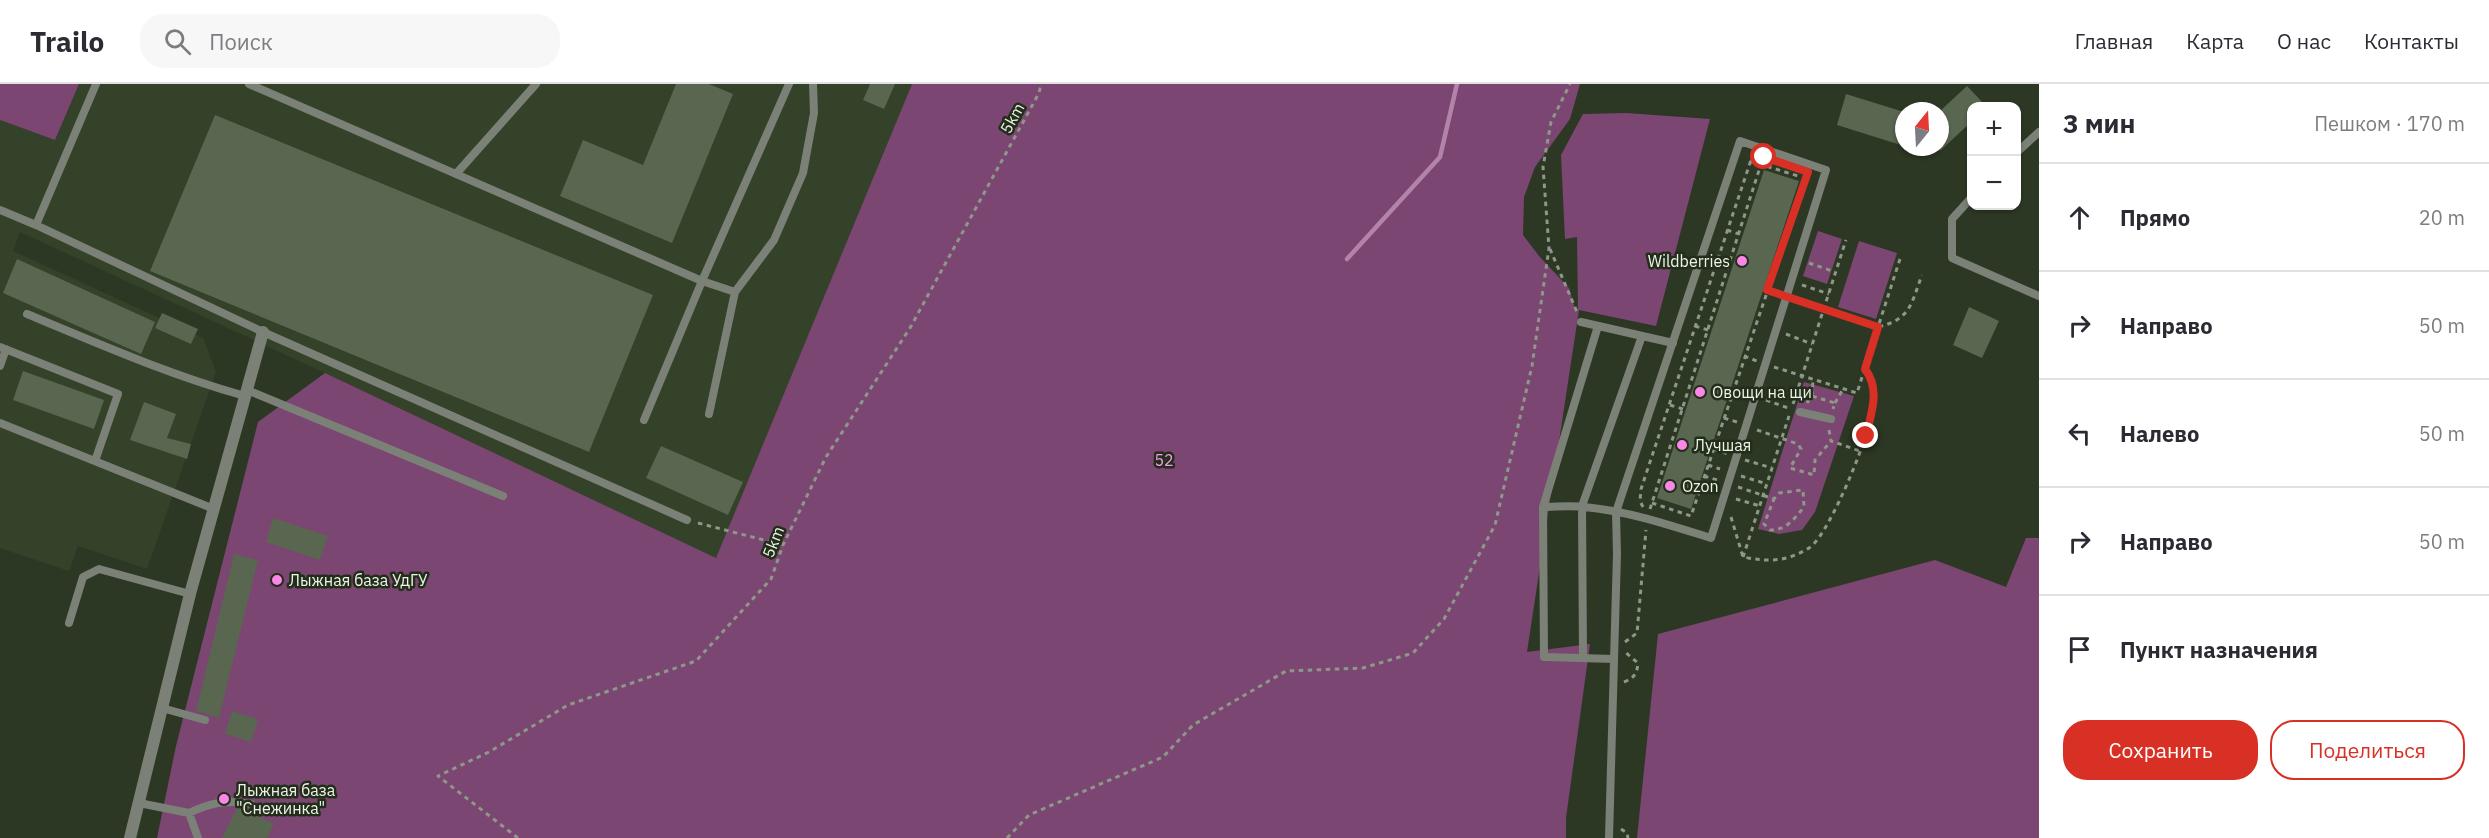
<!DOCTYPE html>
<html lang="ru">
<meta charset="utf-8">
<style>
body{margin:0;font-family:"IBM Plex Sans",sans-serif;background:#f7f7f7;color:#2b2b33}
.controls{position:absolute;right:18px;top:18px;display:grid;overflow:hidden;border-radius:12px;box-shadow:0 2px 4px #0004}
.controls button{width:54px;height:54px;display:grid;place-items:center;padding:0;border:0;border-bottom:2px solid #e1e1e2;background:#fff;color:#2b2b33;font:30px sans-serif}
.compass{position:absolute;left:1895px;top:18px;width:54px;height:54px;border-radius:50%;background:#fff;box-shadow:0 2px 4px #0004;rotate:18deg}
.stop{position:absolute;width:18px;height:18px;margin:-14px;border:4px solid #d93025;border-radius:50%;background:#fff}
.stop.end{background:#d93025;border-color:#fff;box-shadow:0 2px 6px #0008}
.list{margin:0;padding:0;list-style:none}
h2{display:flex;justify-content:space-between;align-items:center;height:78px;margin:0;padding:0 24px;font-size:26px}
h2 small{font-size:20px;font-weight:400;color:#7c7c81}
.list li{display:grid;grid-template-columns:39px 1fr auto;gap:18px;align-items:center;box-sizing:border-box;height:108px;padding:0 24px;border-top:2px solid #e1e1e2}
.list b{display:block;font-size:22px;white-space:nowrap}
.list em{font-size:20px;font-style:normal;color:#7c7c81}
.actions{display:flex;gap:12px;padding:18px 24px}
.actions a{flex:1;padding:14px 0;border:2px solid #d93025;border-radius:24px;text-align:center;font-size:21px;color:#d93025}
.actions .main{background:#d93025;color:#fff}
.icon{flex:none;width:33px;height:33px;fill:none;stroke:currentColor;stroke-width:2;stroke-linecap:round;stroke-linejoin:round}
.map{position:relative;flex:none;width:2039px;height:754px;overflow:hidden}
header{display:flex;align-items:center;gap:36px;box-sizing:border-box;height:84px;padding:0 30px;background:#fff;border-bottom:2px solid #e1e1e2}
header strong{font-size:28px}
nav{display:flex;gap:33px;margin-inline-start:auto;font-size:21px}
.search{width:420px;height:54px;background:#f7f7f7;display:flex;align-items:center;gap:15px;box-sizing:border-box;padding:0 21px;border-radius:24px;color:#7c7c81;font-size:22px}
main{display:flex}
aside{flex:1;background:#fff}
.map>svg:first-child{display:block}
.built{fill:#334229}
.green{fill:#7b4672}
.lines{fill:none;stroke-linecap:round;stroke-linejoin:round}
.stream{stroke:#b384aa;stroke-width:4.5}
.building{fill:#596650}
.path{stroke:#8e9888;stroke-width:3;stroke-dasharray:4.5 4.5;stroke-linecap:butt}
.service{stroke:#7b8177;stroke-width:8}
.minor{stroke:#7b8177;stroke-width:12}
.route{stroke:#d93025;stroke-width:8}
.poi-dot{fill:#fa87e8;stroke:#222d1a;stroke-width:2}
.labels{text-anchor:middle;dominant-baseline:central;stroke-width:5;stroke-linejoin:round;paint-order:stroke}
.street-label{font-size:16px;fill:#ecf3e7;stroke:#222d1a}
.poi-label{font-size:16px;fill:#ecf3e7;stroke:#222d1a;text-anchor:start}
.park-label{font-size:16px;fill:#fa99e9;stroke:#222d1a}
</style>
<header>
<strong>Trailo</strong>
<div class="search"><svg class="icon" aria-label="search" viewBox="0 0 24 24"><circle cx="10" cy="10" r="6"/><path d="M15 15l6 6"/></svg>Поиск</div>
<nav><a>Главная</a><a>Карта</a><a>О нас</a><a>Контакты</a></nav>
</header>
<main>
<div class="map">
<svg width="2039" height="754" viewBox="0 0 2039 754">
<rect width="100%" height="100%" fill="#2c3824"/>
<path class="built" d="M79,0H912L716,475L325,289L20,148L13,167L203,254L216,288L147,485L78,462L69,487L0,464V36L55,56Z"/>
<path class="green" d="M0,0H79L55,56L0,36Z
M912,0H1580L1570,35L1535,83L1524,113L1523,151L1539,172L1569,204L1575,225L1578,226L1577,153L1565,155L1561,71L1583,30L1626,29L1710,35L1656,242L1579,226L1527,568L1590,560L1566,734V754H157L176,662L258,338L325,289L716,474Z
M1818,147L1842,155L1827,200L1803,192Z
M1859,157L1897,169L1876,235L1838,223Z
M1804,298L1854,312L1815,428L1802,446L1779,450L1758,445Z
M2026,454H2039V754H1637L1658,550L1935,476L2006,503Z"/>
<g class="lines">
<path class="stream" d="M1347,175L1440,73L1457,0"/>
</g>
<path class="building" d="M676,0H709L733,10L672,159L560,112L583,56L643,81Z
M870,0H895L884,25L863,16Z
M1967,2L1986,22H1971V38L1940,67V27Z
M1846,10L1904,28V62L1837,41Z
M215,31L653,211L589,368L150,187Z
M1764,86L1799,97L1691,425L1657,414Z
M17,175L155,238L141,270L3,209Z
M1969,223L1999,237L1982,274L1953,261Z
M162,229L198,245L191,260L155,244Z
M23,287L104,316L94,345L13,316Z
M144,318L176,330L167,354L191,360L187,375L130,356Z
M661,362L743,398L728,431L646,394Z
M273,434L328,452L320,476L266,458Z
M234,470L258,476L219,634L196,627Z
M232,627L258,635L251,658L225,650Z
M237,724L244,725L274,740L267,754H222Z"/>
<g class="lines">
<path class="path" d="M1750,77L1798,92V89
M1727,146L1739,150
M1550,165L1577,228
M1900,175L1878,243C1911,235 1911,220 1922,191
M1809,179L1835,188
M1802,201L1829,210
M1695,242L1708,246
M1786,250L1812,260
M1744,272L1757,277
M1774,283L1857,309L1878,243L1796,215
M1733,305L1746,309
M1812,312L1813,295
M1766,316L1791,325
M1807,319L1812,312L1835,319L1833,325
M1835,319L1843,305
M1793,320L1846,156
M1670,321L1683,325
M1724,334L1737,338
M1757,346L1798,360L1801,365L1790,384L1814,391L1815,376L1831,357
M1829,346L1831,357L1860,367
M1714,365L1728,370
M1745,376L1772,384
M1708,381L1720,385
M1704,392L1717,396
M1741,392L1767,400
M1700,403L1715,408
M1738,403L1774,415L1779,409L1803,406L1804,423C1794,435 1787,446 1770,446L1764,440L1774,415
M1736,415L1760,422
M1652,419L1691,432L1807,91
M1643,423L1640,417L1641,405L1752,73
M1650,425L1762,77
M1731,433L1743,473C1769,478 1786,478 1809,464C1830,451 1874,341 1875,315C1875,304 1871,294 1865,285
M698,439L783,461
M1743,473L1789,332
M1625,558L1637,549L1646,446
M1624,598C1634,594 1637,590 1638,579L1625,568
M1621,745L1627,749L1628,754
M518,754L438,692L489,668L568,621L696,577L771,495L783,461L826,373L910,244L1039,9L1041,0
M1007,754L1029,731L1163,673L1193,641L1286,587L1363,584L1413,569L1444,535L1495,441L1532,282L1549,164L1543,83L1551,38L1570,0"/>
<path class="service" d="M96,0L36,141L263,248L687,436
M249,0L702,197L644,336
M2016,69L2039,48
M456,90L536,0
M1972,113L1952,135V174L2039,212
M0,126L36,141
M735,208L702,197L789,0
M27,230C99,260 170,291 245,312
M1581,238L1673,259
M0,263L118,310L95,377
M0,282L6,265
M247,306L503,412
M1800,328L1831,335
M709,330L735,208L774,156L803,89L814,29L813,0
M0,339L214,425
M1543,423L1598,242
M69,539L83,493L99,485L190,510
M1583,573L1582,422L1642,252
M162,624L205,636
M139,719L189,729L198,754
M189,729C210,719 227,715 251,720
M1609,754L1617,470L1616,428L1740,57L1826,86L1711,454C1669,441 1628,427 1584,423C1571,421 1556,423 1543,423L1544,573L1614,575"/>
<path class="minor" d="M130,754L190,510L263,248"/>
</g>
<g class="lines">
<path class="route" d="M1764,73L1808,88L1767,206L1878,243L1865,285C1881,306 1871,329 1866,352"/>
</g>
<g class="poi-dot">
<circle cx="1742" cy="177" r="6"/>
<circle cx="1700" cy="308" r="6"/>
<circle cx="1682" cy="361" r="6"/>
<circle cx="1670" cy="402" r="6"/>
<circle cx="277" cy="496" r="6"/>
<circle cx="224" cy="715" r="6"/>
</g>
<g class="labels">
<g class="street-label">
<text transform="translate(1012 34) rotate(-61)">5km</text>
<text transform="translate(773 458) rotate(-68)">5km</text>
</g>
<g class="poi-label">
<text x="1730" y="177" text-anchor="end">Wildberries</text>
<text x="1712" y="308">Овощи на щи</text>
<text x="1694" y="361">Лучшая</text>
<text x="1682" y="402">Ozon</text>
<text x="289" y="496">Лыжная база УдГУ</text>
<text x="236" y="706">Лыжная база<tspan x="236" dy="18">"Снежинка"</tspan></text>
</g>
<g class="park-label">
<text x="1164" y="376">52</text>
</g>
</g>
</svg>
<div class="controls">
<button>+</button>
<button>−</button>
</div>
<svg class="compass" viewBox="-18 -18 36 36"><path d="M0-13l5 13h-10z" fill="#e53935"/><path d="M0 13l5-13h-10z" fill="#7c7c81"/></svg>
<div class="stop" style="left:1764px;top:73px"></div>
<div class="stop end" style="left:1866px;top:352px"></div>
</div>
<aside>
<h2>3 мин<small>Пешком · 170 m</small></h2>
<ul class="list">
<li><svg class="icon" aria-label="ahead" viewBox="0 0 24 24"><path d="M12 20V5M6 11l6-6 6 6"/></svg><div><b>Прямо</b></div><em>20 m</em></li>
<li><svg class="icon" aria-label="right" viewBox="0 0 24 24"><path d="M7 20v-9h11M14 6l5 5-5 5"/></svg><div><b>Направо</b></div><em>50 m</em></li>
<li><svg class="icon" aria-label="left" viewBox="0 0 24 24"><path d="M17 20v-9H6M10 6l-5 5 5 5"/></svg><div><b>Налево</b></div><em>50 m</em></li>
<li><svg class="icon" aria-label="right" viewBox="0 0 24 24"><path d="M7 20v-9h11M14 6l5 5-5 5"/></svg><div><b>Направо</b></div><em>50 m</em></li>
<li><svg class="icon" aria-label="arrive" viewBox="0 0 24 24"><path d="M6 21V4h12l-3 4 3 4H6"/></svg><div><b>Пункт назначения</b></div></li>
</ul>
<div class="actions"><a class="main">Сохранить</a><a>Поделиться</a></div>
</aside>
</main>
